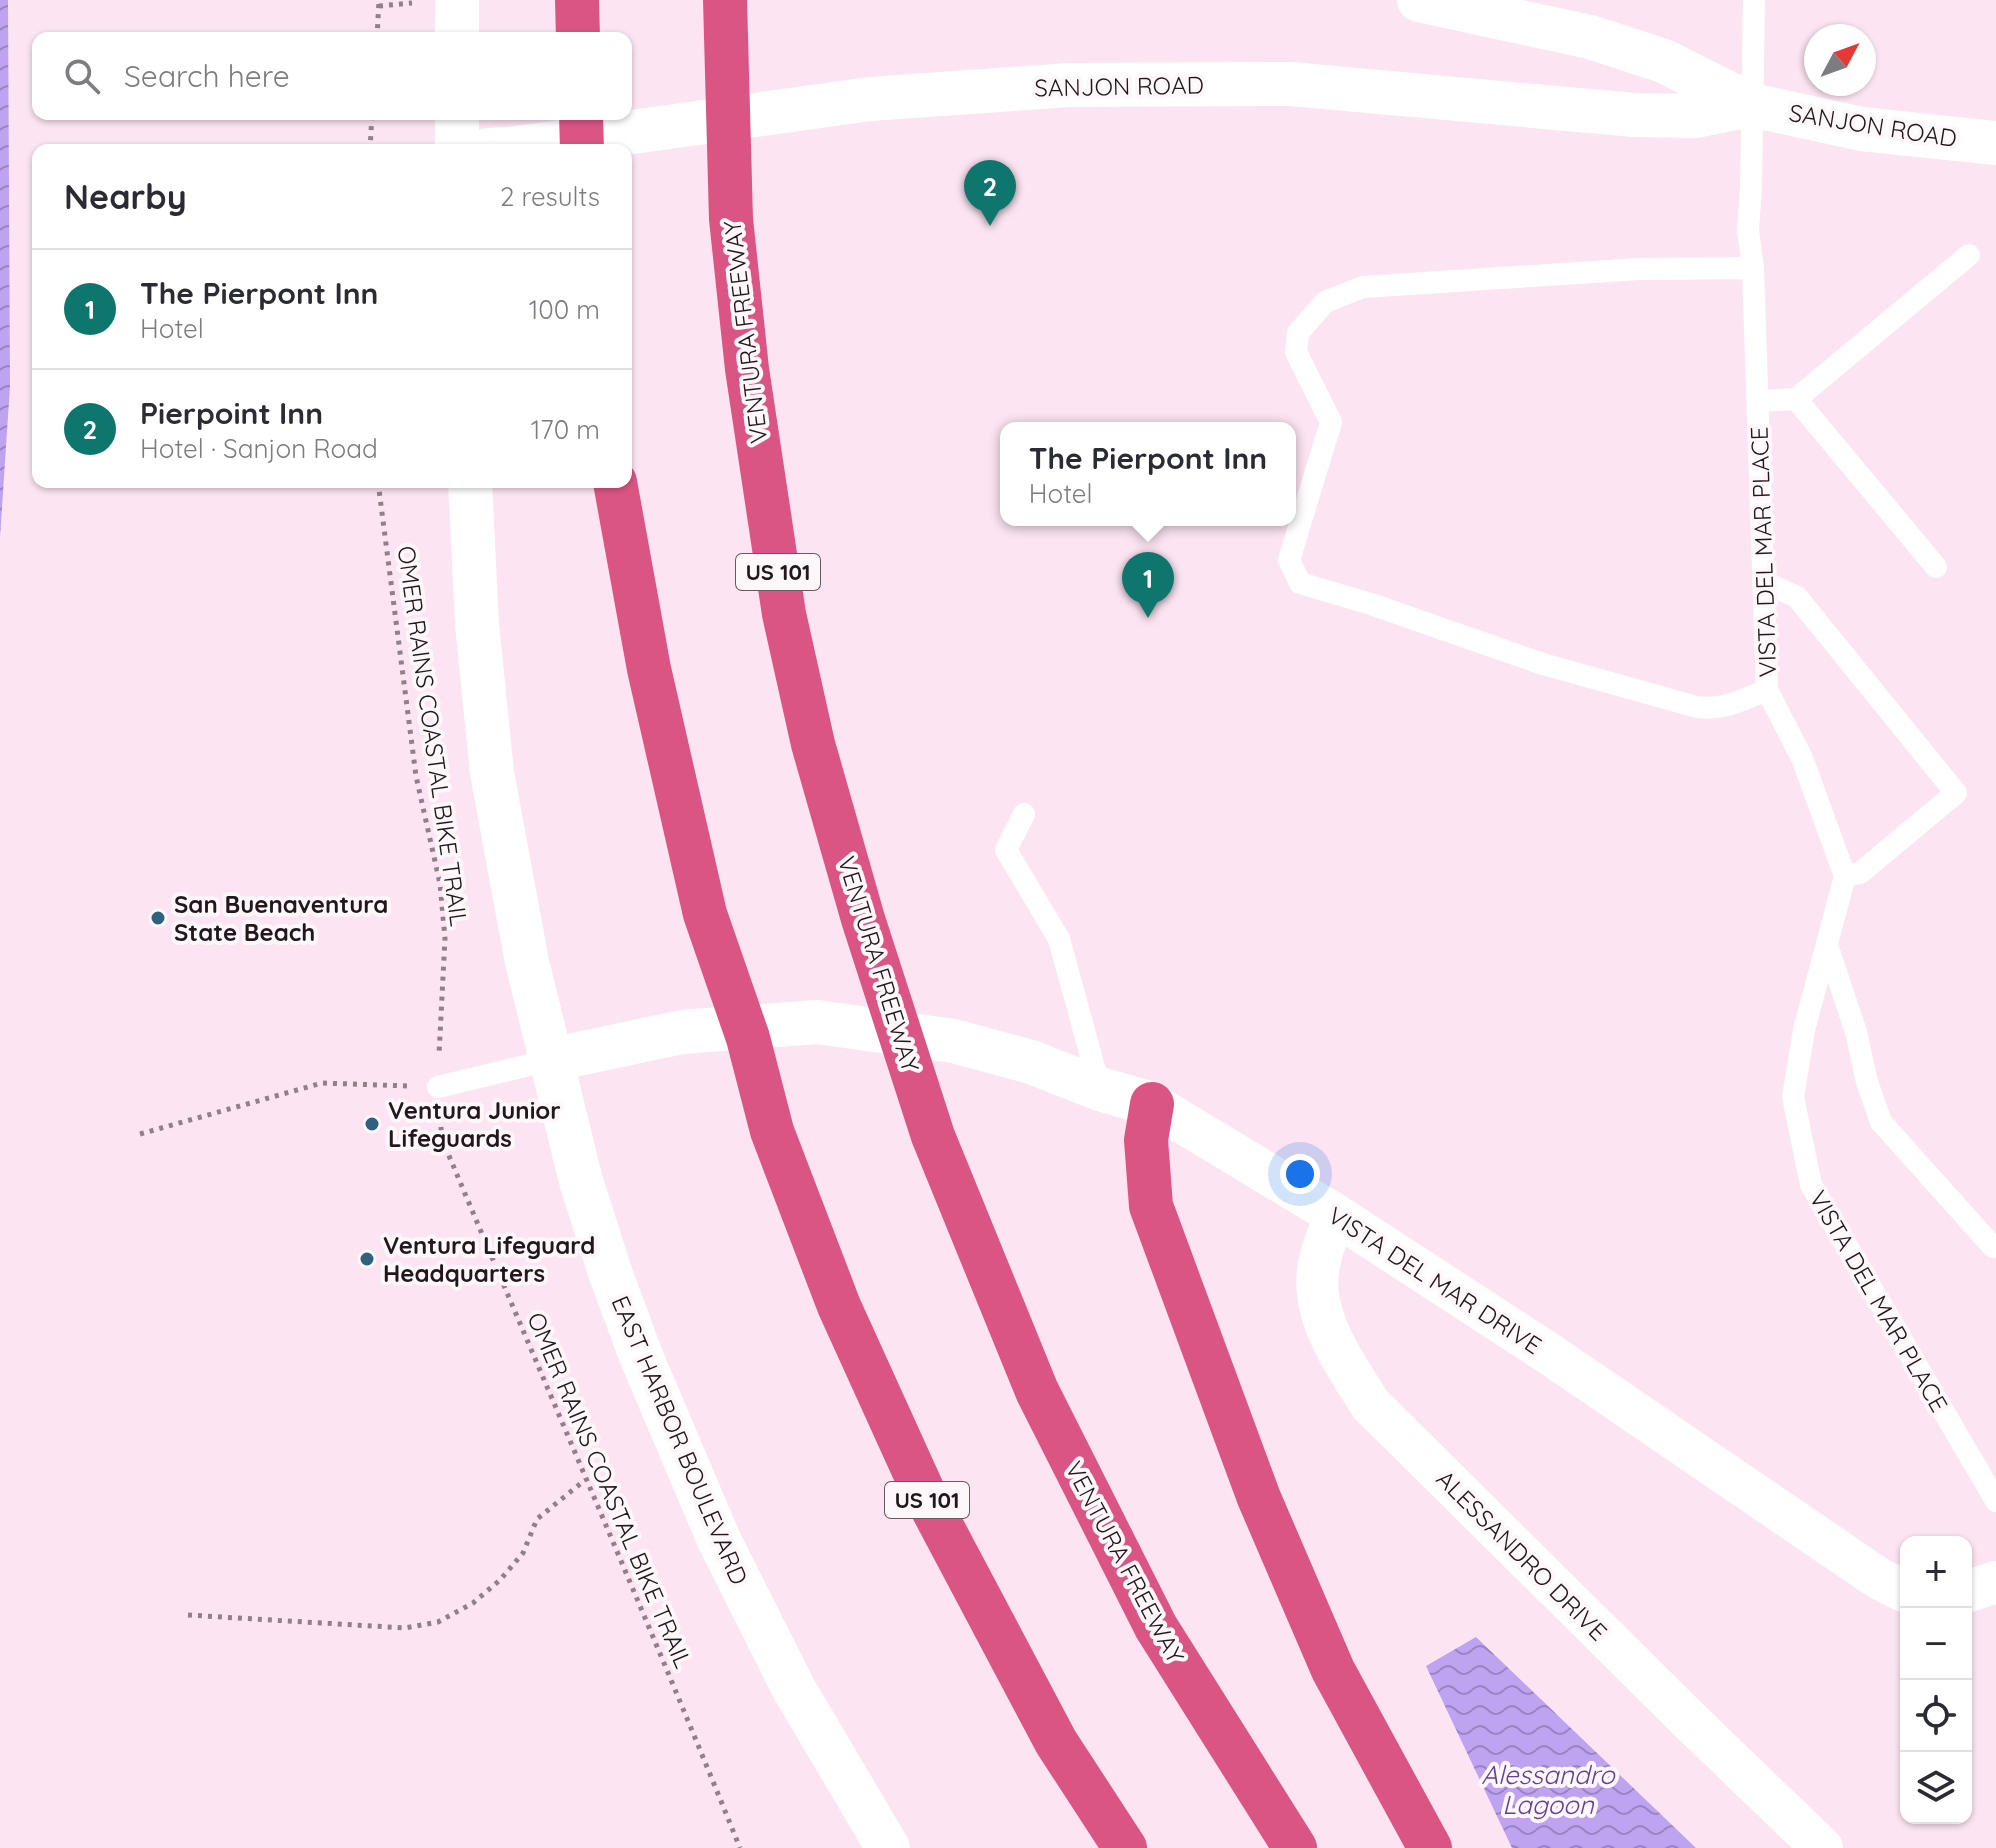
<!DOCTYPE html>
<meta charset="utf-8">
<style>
body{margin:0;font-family:Quicksand,sans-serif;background:#f7f7f7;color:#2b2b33}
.controls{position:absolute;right:24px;bottom:24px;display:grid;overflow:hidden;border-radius:16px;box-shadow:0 2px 6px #0004}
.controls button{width:72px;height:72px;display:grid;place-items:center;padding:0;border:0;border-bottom:2px solid #e1e1e2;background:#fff;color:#2b2b33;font:40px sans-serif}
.compass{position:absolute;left:1804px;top:24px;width:72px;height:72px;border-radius:50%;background:#fff;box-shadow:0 2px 6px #0004;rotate:49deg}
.you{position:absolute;left:1300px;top:1174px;width:28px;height:28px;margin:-20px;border:6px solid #fff;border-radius:50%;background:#1a73e8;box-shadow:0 0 0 12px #1a73e833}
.badge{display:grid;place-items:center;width:52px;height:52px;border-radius:50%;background:#0f766e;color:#fff;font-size:26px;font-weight:700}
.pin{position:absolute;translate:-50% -66px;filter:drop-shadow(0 2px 4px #0008)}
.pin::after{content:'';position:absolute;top:42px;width:28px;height:24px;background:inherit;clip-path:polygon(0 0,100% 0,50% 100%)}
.popup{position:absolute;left:1000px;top:422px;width:296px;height:104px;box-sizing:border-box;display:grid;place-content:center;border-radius:16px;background:#fff;filter:drop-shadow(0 2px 6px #0005);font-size:26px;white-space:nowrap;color:#7c7c81}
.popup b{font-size:30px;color:#2b2b33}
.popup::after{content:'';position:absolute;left:50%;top:100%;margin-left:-16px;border:16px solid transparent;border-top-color:#fff}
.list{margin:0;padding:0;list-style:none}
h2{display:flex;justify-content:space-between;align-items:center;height:104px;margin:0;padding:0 32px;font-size:34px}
h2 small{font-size:26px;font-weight:400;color:#7c7c81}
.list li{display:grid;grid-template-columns:52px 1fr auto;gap:24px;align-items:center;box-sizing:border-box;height:120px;padding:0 32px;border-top:2px solid #e1e1e2}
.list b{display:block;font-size:30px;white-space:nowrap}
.list p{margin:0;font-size:26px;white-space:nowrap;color:#7c7c81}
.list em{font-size:26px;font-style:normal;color:#7c7c81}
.icon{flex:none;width:44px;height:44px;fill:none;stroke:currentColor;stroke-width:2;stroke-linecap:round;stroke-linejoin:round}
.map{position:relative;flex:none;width:1996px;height:1848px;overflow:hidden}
.search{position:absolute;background:#fff;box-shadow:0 2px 6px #0004;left:32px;top:32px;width:600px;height:88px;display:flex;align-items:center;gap:20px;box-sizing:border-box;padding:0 28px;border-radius:16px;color:#7c7c81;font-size:30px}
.panel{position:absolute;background:#fff;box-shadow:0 2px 6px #0004;left:32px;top:144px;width:600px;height:344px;border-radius:16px}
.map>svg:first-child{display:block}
.water{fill:url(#water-waves)}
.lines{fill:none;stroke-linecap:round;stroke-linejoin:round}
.path{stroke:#91808a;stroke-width:5;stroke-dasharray:4 6;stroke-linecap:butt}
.service{stroke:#fff;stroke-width:22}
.minor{stroke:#fff;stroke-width:42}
.secondary{stroke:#fff;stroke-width:44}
.motorway{stroke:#db5584;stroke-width:44}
.poi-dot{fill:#30617f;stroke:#fdf7fa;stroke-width:3}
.labels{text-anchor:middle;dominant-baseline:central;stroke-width:8;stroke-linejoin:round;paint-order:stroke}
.shield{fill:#fdf7fa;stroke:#635a5f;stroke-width:2}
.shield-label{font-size:22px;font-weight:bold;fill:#21171d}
.street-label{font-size:24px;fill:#21171d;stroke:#fdf7fa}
.poi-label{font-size:24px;font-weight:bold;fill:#21171d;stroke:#fdf7fa;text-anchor:start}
.water-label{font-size:26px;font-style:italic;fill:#643f99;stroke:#fdf7fa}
</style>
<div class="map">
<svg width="1996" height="1848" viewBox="0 0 1996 1848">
<defs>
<pattern id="water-waves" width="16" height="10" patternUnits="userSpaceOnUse" patternTransform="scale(2)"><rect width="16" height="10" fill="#bea3f1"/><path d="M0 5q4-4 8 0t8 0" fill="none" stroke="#9a84c3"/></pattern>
</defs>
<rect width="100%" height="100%" fill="#fce4f2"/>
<path class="water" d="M0,0H8L10,386L0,538Z
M1476,1637L1696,1848H1512L1426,1666Z"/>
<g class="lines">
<path class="path" d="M379,6L412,3
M377,38L379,0
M370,150L372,114
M378,482L416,776L440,884L445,938L439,1055
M440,1117L442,1139C541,1375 644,1610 740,1848
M140,1134L322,1083L408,1086
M188,1615L405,1628L438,1622L473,1603L500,1580L523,1553L537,1519L585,1480"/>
<path class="service" d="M1754,0L1751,187L1748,230L1753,268L1767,690L1802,758L1845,876L1804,1030L1793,1097L1811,1185L1996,1501
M1753,268L1639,269L1363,287L1325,302L1298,333L1296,352L1331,422L1289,560L1300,583L1371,604L1543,664L1697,707C1723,711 1744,699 1767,690
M1796,399L1969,255
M1758,401L1796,399L1936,567
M1764,582L1797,597L1956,793L1860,873L1845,876
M1024,814L1006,850L1059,939L1100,1089
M1827,945L1856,1032L1867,1082L1881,1122L1993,1247
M438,1087L550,1060"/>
<path class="minor" d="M1152,1104L1336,1215L1551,1355L1878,1578L1906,1592
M1336,1215C1331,1228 1324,1242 1321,1256C1305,1310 1343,1360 1370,1404L1687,1718L1822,1848
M1966,1592L1996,1582"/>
<path class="secondary" d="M1419,0L1590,37L1664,61L1751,105L1862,129L1996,143
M457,38V0
M457,150V114
M488,150L510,149L870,99L1070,85L1291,84L1634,115L1696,116L1751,105
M470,482L477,624L492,773L527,962L581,1181L611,1275L641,1356L719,1540L794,1689L888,1848
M550,1060L682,1032L817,1022L954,1041L1031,1062L1100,1089L1152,1104"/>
<path class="motorway" d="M577,0L578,38
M725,0L731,219L747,369L784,614L813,744L863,919L933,1136L1037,1391L1156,1627L1295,1848
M581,114L582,150
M615,482L649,669L705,914L748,1038L772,1131L839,1306L923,1491L1056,1742L1125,1848
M1152,1104L1146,1140L1151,1206L1259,1498L1333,1670L1430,1848"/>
</g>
<g class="poi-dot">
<circle cx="158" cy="918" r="8"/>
<circle cx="372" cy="1124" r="8"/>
<circle cx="367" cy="1259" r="8"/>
</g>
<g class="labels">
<g class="shield">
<rect x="736" y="554" width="84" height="36" rx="6"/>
<rect x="885" y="1482" width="84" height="36" rx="6"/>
</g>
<g class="shield-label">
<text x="778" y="572">US 101</text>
<text x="927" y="1500">US 101</text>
</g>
<g class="street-label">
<text transform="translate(1119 86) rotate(-1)">SANJON ROAD</text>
<text transform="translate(1873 125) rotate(9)">SANJON ROAD</text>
<text transform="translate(745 332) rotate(-97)">VENTURA FREEWAY</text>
<text transform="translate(1763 552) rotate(-92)">VISTA DEL MAR PLACE</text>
<text transform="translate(433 736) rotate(82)">OMER RAINS COASTAL BIKE TRAIL</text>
<text transform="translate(879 964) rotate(73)">VENTURA FREEWAY</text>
<text transform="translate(1435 1280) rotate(33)">VISTA DEL MAR DRIVE</text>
<text transform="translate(1879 1301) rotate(60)">VISTA DEL MAR PLACE</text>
<text transform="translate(680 1440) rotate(67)">EAST HARBOR BOULEVARD</text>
<text transform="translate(610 1490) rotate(67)">OMER RAINS COASTAL BIKE TRAIL</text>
<text transform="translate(1522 1555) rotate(45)">ALESSANDRO DRIVE</text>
<text transform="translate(1125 1562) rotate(62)">VENTURA FREEWAY</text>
</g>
<g class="poi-label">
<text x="174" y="904">San Buenaventura<tspan x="174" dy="28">State Beach</tspan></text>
<text x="388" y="1110">Ventura Junior<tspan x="388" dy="28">Lifeguards</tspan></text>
<text x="383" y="1245">Ventura Lifeguard<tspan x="383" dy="28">Headquarters</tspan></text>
</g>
<g class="water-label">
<text x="1548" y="1774">Alessandro<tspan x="1548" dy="30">Lagoon</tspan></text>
</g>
</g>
</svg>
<div class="controls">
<button>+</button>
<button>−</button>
<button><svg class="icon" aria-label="locate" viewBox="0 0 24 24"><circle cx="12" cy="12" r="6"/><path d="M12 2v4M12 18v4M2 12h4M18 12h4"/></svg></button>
<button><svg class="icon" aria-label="layers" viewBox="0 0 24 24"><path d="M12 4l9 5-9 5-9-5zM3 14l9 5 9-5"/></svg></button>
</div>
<svg class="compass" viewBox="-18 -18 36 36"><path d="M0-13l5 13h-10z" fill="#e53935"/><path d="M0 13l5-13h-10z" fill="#7c7c81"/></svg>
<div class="you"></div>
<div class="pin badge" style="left:1148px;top:618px">1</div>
<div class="popup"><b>The Pierpont Inn</b>Hotel</div>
<div class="pin badge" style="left:990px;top:226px">2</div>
<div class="search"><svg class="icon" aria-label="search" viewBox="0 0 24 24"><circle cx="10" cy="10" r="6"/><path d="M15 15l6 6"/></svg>Search here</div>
<section class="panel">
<h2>Nearby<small>2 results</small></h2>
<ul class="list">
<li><span class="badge">1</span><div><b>The Pierpont Inn</b><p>Hotel</p></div><em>100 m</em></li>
<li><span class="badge">2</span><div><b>Pierpoint Inn</b><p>Hotel · Sanjon Road</p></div><em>170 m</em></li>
</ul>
</section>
</div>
